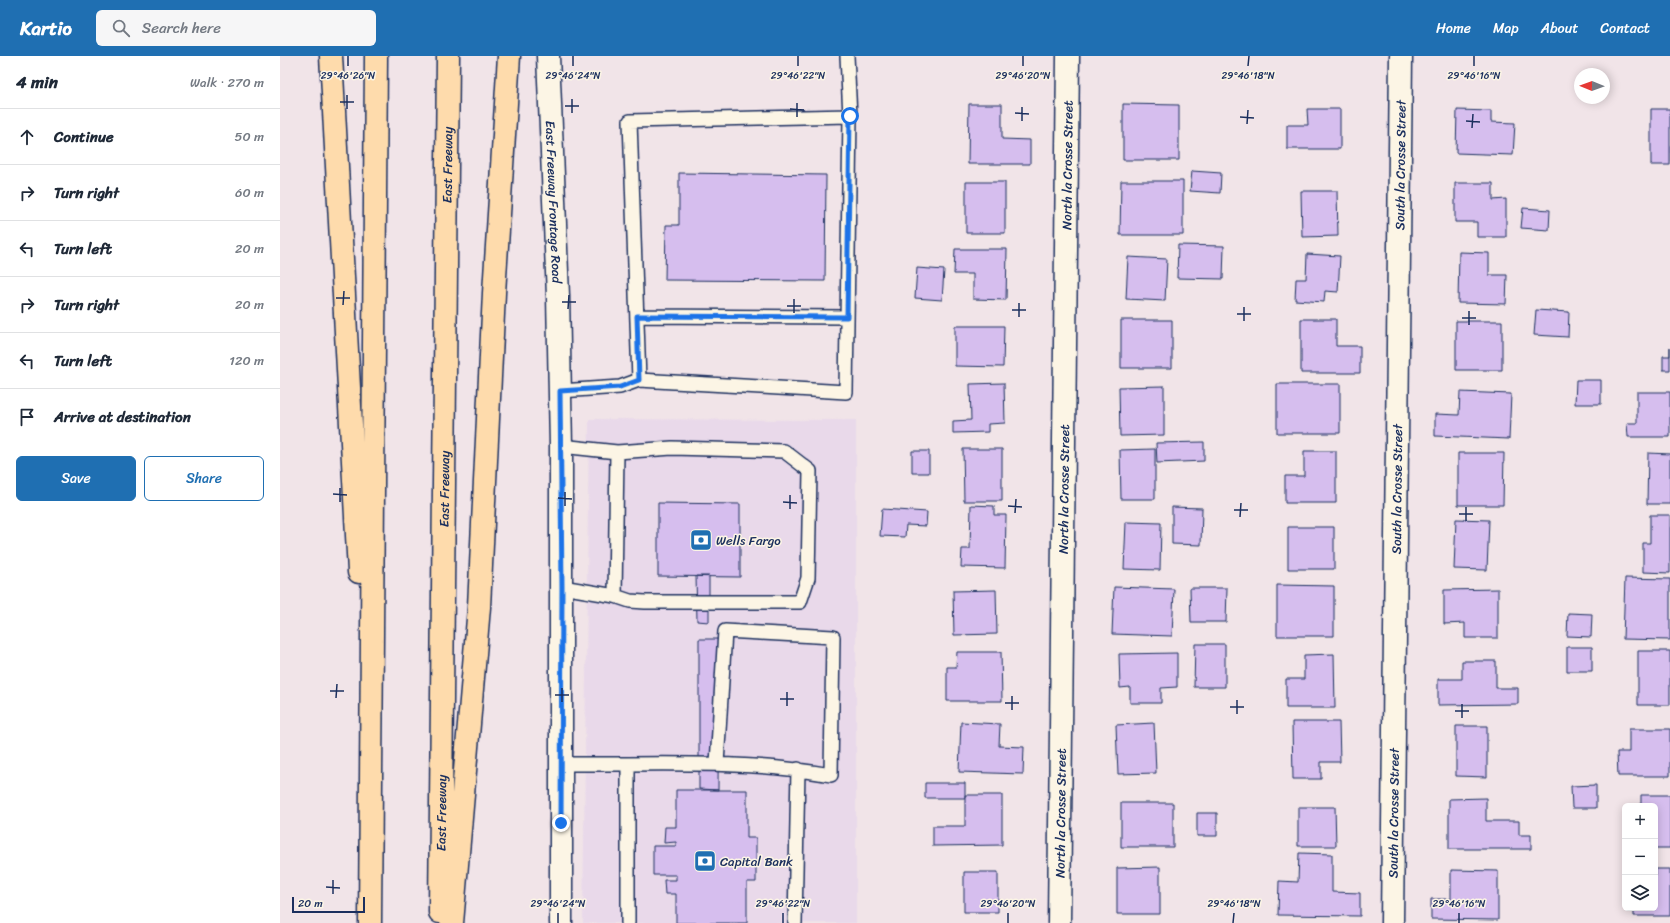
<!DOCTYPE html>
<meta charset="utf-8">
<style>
body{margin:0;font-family:Sriracha,sans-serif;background:#f6f6f7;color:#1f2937}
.controls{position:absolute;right:12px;bottom:12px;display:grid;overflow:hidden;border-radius:6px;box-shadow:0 2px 10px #0003}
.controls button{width:36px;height:36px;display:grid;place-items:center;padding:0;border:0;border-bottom:1px solid #e0e1e3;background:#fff;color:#1f2937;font:20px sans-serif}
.compass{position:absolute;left:1294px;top:12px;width:36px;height:36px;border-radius:50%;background:#fff;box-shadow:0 2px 10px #0003;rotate:271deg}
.scale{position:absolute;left:12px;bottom:10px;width:73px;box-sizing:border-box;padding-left:4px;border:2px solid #1b2f5e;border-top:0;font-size:11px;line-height:14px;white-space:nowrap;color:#1b2f5e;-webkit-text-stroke:3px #fcf5e5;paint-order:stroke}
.stop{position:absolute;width:12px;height:12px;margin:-9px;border:3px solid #1a73e8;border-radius:50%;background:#fff}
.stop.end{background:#1a73e8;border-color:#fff;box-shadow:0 1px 4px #0008}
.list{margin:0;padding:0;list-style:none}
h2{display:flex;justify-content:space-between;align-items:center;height:52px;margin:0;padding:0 16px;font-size:17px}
h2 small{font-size:13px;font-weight:400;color:#747a83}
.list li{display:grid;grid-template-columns:26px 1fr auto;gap:12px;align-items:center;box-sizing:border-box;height:56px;padding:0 16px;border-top:1px solid #e0e1e3}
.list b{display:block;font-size:15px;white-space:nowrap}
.list em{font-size:13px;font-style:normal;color:#747a83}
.actions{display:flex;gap:8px;padding:12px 16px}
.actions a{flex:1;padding:9px 0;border:1px solid #1f6fb2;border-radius:6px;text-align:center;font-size:14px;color:#1f6fb2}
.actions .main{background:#1f6fb2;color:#fff}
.icon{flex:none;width:22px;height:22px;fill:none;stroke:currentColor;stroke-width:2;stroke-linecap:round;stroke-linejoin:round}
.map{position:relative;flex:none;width:1390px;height:867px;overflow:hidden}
header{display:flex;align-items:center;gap:24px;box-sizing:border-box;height:56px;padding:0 20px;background:#1f6fb2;color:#fff}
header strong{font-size:19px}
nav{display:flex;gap:22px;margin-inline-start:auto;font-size:14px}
.search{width:280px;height:36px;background:#f6f6f7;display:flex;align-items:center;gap:10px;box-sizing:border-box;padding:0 14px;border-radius:6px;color:#747a83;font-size:15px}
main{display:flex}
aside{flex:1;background:#fff}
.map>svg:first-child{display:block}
.built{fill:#e9d9ea}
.building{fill:#d6beee;stroke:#1b2f5e}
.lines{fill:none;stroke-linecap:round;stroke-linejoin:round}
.service-casing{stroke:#1b2f5e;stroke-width:16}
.minor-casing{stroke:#1b2f5e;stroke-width:25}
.secondary-casing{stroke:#1b2f5e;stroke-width:25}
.motorway-casing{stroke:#1b2f5e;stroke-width:25}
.service{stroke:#fcf5e5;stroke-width:13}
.minor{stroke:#fcf5e5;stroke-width:22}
.secondary{stroke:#fcf5e5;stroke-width:22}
.motorway{stroke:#fedbac;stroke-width:22}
.route{stroke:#1a73e8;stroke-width:5}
.ticks{fill:none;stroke:#1b2f5e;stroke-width:1.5}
.labels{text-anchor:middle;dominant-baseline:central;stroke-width:3;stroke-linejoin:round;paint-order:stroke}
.street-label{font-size:13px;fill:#1b2f5e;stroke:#fcf5e5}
.poi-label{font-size:13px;fill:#1b2f5e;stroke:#fcf5e5;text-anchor:start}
.ticks-label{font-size:10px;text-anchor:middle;fill:#1b2f5e;stroke:#fcf5e5;stroke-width:3;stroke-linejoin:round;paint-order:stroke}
</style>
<header>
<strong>Kartio</strong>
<div class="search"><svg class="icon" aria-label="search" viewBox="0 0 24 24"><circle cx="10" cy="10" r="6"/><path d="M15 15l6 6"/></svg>Search here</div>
<nav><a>Home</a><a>Map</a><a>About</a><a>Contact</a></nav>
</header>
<main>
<aside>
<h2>4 min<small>Walk · 270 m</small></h2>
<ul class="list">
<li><svg class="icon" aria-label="ahead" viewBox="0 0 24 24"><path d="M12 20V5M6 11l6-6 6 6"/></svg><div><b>Continue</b></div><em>50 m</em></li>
<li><svg class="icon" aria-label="right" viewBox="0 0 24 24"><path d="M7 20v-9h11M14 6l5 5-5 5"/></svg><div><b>Turn right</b></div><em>60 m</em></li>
<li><svg class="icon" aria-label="left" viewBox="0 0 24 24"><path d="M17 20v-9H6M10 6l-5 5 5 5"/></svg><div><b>Turn left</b></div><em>20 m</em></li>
<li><svg class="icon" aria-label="right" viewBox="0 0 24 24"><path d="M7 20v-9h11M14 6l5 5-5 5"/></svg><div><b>Turn right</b></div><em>20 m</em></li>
<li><svg class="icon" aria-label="left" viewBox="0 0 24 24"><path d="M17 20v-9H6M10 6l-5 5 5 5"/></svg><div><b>Turn left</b></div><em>120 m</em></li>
<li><svg class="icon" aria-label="arrive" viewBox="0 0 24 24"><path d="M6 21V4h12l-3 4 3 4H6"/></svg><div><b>Arrive at destination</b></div></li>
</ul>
<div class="actions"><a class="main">Save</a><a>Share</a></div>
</aside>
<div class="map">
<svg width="1390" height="867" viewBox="0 0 1390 867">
<rect width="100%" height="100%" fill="#f1e4e8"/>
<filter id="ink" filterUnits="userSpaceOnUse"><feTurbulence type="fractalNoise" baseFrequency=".025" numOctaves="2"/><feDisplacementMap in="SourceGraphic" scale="8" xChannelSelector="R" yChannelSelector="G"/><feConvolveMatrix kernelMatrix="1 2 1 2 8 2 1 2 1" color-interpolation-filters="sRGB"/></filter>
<g filter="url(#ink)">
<path class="built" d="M309,363L576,364V867H303Z"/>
<path class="building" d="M689,48H722V83L750,84V108H688Z
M843,48L899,49V104H843Z
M1027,53H1060V93H1007V69H1028Z
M1371,53H1390V109H1371Z
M1177,54L1211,55V66L1235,67L1233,99L1176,97Z
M912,115L941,117L940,137L910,135Z
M399,117L546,119L545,225L385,224L386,169H399Z
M841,125H903V179H840Z
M686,126H725V177H686Z
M1175,127H1213V144L1226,143V181H1197V166H1175Z
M1021,135H1057L1058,180L1022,181Z
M1243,152L1270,154L1269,174L1241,172Z
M898,189L944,190L943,223L897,222Z
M675,193H727L726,244L693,243V218H674Z
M1179,196L1209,197V219H1227L1226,248L1178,247Z
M1027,198L1060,200L1058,236L1045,235L1044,246L1015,244L1016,223H1026Z
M848,201L887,203L885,245L846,243Z
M637,212L664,214L662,244L635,242Z
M1256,254L1289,256L1288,281L1254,279Z
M1021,263H1056V290H1080V317H1021Z
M841,264H892V312H841Z
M1176,265H1222V314H1176Z
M675,270H724L723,311L675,310Z
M1390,291V314H1383V300H1390Z
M1296,324H1321V348H1295Z
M724,327L725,367L708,368V376L673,377V365L691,364L690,328Z
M997,328H1060V377H997Z
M884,330V379L840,380L839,331Z
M1180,336L1231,338L1229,383L1155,380V358L1179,359Z
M1357,336H1390V381H1348L1347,367H1357Z
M924,386V405L877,407L876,387Z
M683,393H722V445H684Z
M875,393V443H841L840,394Z
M632,395H649V417H632Z
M1024,395H1056V447H1005V420H1024Z
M1178,397H1224L1223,449H1178Z
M1368,397L1390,398V448H1367Z
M378,447L460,448V521L378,520Z
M691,449L714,450V459H726L725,512L681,511L682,493H690Z
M892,451L922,452L921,489L892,488Z
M602,453L647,456L646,470L626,469L625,481L600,480Z
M1370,459H1390V517L1363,516V487H1370Z
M1176,463L1209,464L1207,514L1174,513Z
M846,466L881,467L880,514L844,513Z
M1008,471H1054V513H1008Z
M416,520H429V566L417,565Z
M1345,522L1390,523V584L1343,583Z
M997,529L1054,530V580H997Z
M834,531L894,533L892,580L832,578Z
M910,532H947L946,566H911Z
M1218,533V582H1185V567L1164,568V534Z
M716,534L717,578L674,579L673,535Z
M1288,557L1312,558L1311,581L1287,580Z
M419,583H439L438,734L419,733Z
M915,588H945V631H914Z
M1287,591H1312V615H1287Z
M1358,595H1390V649H1358Z
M677,596H721L722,645H667V611H676Z
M897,597V631L881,632V647H850V631L840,632L839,598Z
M1054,598L1055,652H1006V623H1024V599Z
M1182,605H1216V632H1238V648L1158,649V623H1182Z
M681,666L720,668L719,690L744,691L743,718L679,716Z
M1012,666H1059L1060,706H1041V723H1013Z
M874,667L876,717L838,718L836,669Z
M1176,670H1207V721L1176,720Z
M1349,673H1390V720H1338L1337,696H1349Z
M645,727H685V742H645Z
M1316,729V752H1292L1291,730Z
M396,734H467V782H476V826H467V867H396V838H385L384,824H396V819H373V790H396V786L384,787L385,771H396Z
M685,739H722V789L653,790V770H685Z
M1361,739H1390V792H1375V750H1361Z
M1206,742V765H1239V779H1251V793H1169V743Z
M841,747H893V791H841Z
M1018,751H1055L1056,790H1018Z
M917,757H937V780H917Z
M1019,797L1052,798V836L1080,837V860L998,859L999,825L1018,826Z
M880,811V858H837V812Z
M1375,813H1390V860H1354V852H1375Z
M1171,814L1218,815V864L1151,863V843H1171Z
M684,816H718V856H684Z"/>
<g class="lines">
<g class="service-casing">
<path id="service" d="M357,260L567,261
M359,324L350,65L570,60
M280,335L340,331L359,324L566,336L570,60L567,0
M281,390L337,396L392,392L504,395L530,415L528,522L520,546H365L350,545L335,540
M282,531L335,540L337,396
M282,708C371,709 463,703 551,719L553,581L445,575L437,708
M348,867V709
M515,867L518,713"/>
</g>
<g class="minor-casing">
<g id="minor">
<path id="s1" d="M779,867L788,0"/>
<path id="s2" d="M1112,867L1121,0"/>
</g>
</g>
<g class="secondary-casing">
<g id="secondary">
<path id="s3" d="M268,0L278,240L281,390V867"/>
</g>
</g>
<g class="motorway-casing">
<g id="motorway">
<path d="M51,0L79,516"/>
<path id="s4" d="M160,856L168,0"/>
<path d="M90,867L96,0"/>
<path d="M172,867L199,551L214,237L229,0"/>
</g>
</g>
<use href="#service" class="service"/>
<use href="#minor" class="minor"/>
<use href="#secondary" class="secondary"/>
<use href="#motorway" class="motorway"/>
</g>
</g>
<g class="lines" filter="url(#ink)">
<path class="route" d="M281,767L282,531L280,335L340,331L359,324L357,260L567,261L570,60"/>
</g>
<path class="ticks" d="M68,10V0M293,10V0M518,10V0M743,10V0M968,10L969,0M1194,10V0M60,46H74M285,50H299M67,53V39M510,53L524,54M292,57V43M735,57L749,58M517,61V47M960,61L974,62M742,65V51M1186,65L1200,66M967,68L968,54M1192,72L1193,58M56,242H70M282,246H296M63,249L64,235M507,250H521M288,253L289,239M732,254H746M514,257V243M957,258H971M739,261V247M1182,262H1196M964,265V251M1189,269V255M53,438L67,439M278,442L292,443M60,446V432M503,446L517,447M285,450V436M728,450L742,451M510,453V439M954,454H968M735,457L736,443M1179,458H1193M960,461L961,447M1186,465V451M50,635H64M275,639H289M56,642L57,628M500,643H514M282,646V632M725,647H739M507,650V636M950,651H964M732,654V640M1175,655H1189M957,658V644M1182,662V648M46,831L60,832M53,838V824M278,867V857M503,867V857M728,867V857M953,867L954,857M1179,867V857"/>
<defs>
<g id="bank-square" transform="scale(1.15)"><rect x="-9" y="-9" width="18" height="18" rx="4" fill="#1f6fb2" stroke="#fcf5e5"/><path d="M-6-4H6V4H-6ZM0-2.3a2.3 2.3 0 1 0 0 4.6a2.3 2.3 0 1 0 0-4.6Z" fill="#fff"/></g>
</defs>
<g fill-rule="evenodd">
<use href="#bank-square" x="421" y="484"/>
<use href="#bank-square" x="425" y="805"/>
</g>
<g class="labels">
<g class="street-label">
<text stroke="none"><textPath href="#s4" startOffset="747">East Freeway</textPath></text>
<text stroke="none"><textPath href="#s1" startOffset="758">North la Crosse Street</textPath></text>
<text stroke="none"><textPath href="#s2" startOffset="758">South la Crosse Street</textPath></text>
<text stroke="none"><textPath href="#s3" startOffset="146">East Freeway Frontage Road</textPath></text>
<text stroke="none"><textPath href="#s1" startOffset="434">North la Crosse Street</textPath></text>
<text stroke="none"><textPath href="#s2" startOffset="434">South la Crosse Street</textPath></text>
<text stroke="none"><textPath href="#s4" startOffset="423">East Freeway</textPath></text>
<text stroke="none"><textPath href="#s4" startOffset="99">East Freeway</textPath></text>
<text stroke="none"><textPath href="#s1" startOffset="110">North la Crosse Street</textPath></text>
<text stroke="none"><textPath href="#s2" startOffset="110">South la Crosse Street</textPath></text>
</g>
<g class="poi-label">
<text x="436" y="484">Wells Fargo</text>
<text x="440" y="805">Capital Bank</text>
</g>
</g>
<g class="ticks-label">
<text x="68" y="23">29°46'26"N</text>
<text x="293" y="23">29°46'24"N</text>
<text x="518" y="23">29°46'22"N</text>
<text x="743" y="23">29°46'20"N</text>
<text x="968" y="23">29°46'18"N</text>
<text x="1194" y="23">29°46'16"N</text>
<text x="278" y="851">29°46'24"N</text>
<text x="503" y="851">29°46'22"N</text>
<text x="728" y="851">29°46'20"N</text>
<text x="954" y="851">29°46'18"N</text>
<text x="1179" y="851">29°46'16"N</text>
</g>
</svg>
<div class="controls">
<button>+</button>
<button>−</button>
<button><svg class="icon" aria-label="layers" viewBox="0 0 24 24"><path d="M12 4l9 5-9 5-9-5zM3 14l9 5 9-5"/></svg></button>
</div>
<svg class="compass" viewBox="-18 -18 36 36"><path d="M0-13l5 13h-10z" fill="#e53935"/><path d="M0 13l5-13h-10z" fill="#747a83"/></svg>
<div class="scale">20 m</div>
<div class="stop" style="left:570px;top:60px"></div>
<div class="stop end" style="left:281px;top:767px"></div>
</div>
</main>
